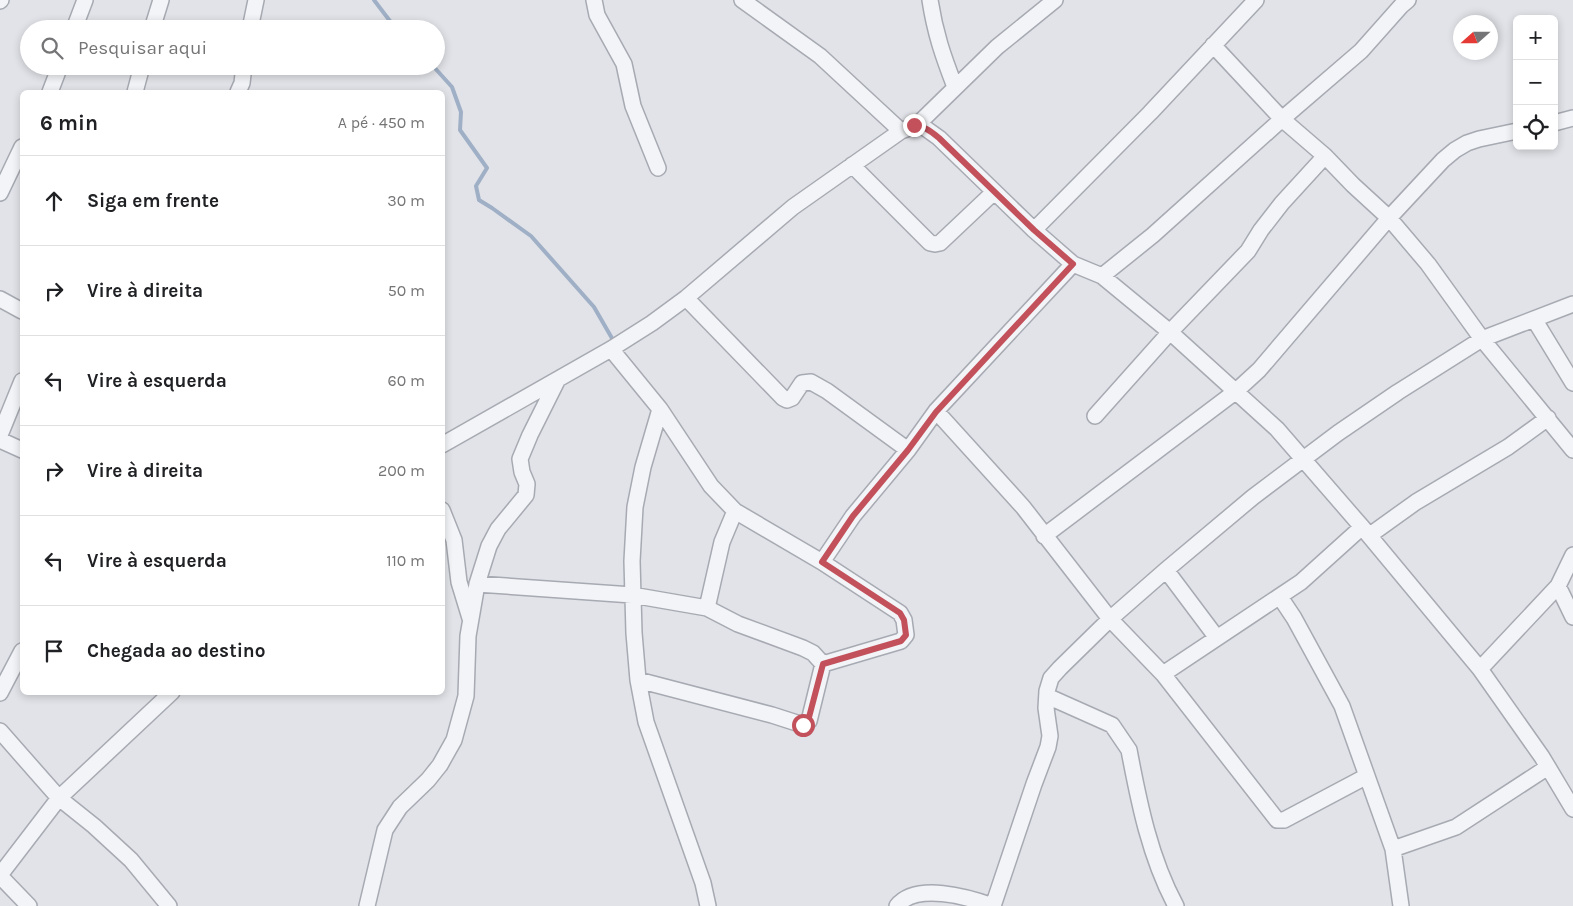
<!DOCTYPE html>
<html lang="pt">
<meta charset="utf-8">
<style>
body{margin:0;font-family:Karla,sans-serif;background:#f2f2f2;color:#202124}
.controls{position:absolute;right:15px;top:15px;display:grid;overflow:hidden;border-radius:8px;box-shadow:0 2px 8px #0003}
.controls button{width:45px;height:45px;display:grid;place-items:center;padding:0;border:0;border-bottom:1px solid #e0e0e0;background:#fff;color:#202124;font:25px sans-serif}
.compass{position:absolute;left:1453px;top:15px;width:45px;height:45px;border-radius:50%;background:#fff;box-shadow:0 2px 8px #0003;rotate:249deg}
.stop{position:absolute;width:15px;height:15px;margin:-11px;border:4px solid #c2515b;border-radius:50%;background:#fff}
.stop.end{background:#c2515b;border-color:#fff;box-shadow:0 1px 5px #0008}
.list{margin:0;padding:0;list-style:none}
h2{display:flex;justify-content:space-between;align-items:center;height:65px;margin:0;padding:0 20px;font-size:21px}
h2 small{font-size:16px;font-weight:400;color:#757577}
.list li{display:grid;grid-template-columns:32px 1fr auto;gap:15px;align-items:center;box-sizing:border-box;height:90px;padding:0 20px;border-top:1px solid #e0e0e0}
.list b{display:block;font-size:19px;white-space:nowrap}
.list em{font-size:16px;font-style:normal;color:#757577}
.icon{flex:none;width:28px;height:28px;fill:none;stroke:currentColor;stroke-width:2;stroke-linecap:round;stroke-linejoin:round}
.map{position:relative;flex:none;width:1573px;height:906px;overflow:hidden}
.search{position:absolute;background:#fff;box-shadow:0 2px 8px #0003;left:20px;top:20px;width:425px;height:55px;display:flex;align-items:center;gap:12px;box-sizing:border-box;padding:0 18px;border-radius:28px;color:#757577;font-size:19px}
.panel{position:absolute;background:#fff;box-shadow:0 2px 8px #0003;left:20px;top:90px;width:425px;height:605px;border-radius:8px}
.map>svg:first-child{display:block}
.lines{fill:none;stroke-linecap:round;stroke-linejoin:round}
.stream{stroke:#9fafc5;stroke-width:4}
.street-casing{stroke:#a7aab2;stroke-width:18}
.street{stroke:#f3f4f7;stroke-width:15}
.route{stroke:#c2515b;stroke-width:6}
</style>
<div class="map">
<svg width="1573" height="906" viewBox="0 0 1573 906">
<rect width="100%" height="100%" fill="#e1e3e8"/>
<g class="lines">
<path class="stream" d="M374,0L396,29
M433,66L452,87L461,112L460,130L487,168L476,186L479,200L492,208L531,236L594,307L613,340"/>
<g class="street-casing">
<path id="street" d="M594,0L597,15L624,64L633,106L658,168
M742,0L820,56L901,131
M930,0C935,33 943,56 955,87
M0,1L1,0
M74,29L85,0
M152,29L161,0
M250,29L256,0
M1213,45L1282,119L1325,156L1353,185L1389,218L1428,264L1482,339L1573,450
M50,92L60,66
M135,92L142,66
M238,92L242,83L244,66
M1554,123L1573,118
M917,125L997,47L1055,0
M852,165L930,243L935,244L940,243L994,192
M0,193L22,147
M1034,230L1150,113L1256,0
M1102,276L1153,235L1282,119L1361,51L1401,6L1408,0
M686,298L783,398L787,400L792,398L802,383L811,382L827,391L908,450
M0,299L22,311
M1534,319L1573,383
M611,349L660,409L711,486L735,511L822,562L900,613L904,620L906,635L901,641L823,664
M660,409L643,467L635,507L632,561L634,633L638,680L646,722L703,883L708,906
M936,411L1023,507L1110,619L1163,674L1277,820H1284L1367,776
M1095,416L1170,332L1248,251L1261,230L1282,203L1325,156
M0,435L22,381
M0,440L22,450
M442,445L611,349L652,323L686,298L793,207L901,131L917,125L925,128L939,138L1034,230L1073,264L1102,276L1170,332L1277,429L1362,527L1480,669L1542,757L1573,809
M442,510L454,540L459,582L470,618
M1370,535L1416,502L1508,447L1548,418
M1044,536L1235,392L1259,370L1389,218L1443,160L1455,150L1467,143L1479,139L1517,131
M822,562L853,516L908,450L936,411L1073,264
M1166,570L1217,638
M477,584L632,595L707,608L738,624L803,648L813,653L823,664
M1558,586L1573,617
M1280,597L1294,618L1342,706L1393,849L1401,906
M707,608L722,542L735,511
M1480,669L1558,586L1573,555
M1163,674L1301,582L1362,527
M638,680L772,715L803,725L809,721L823,664
M0,693L22,651
M1047,696L1112,725L1129,750C1139,803 1150,858 1176,906
M0,731L59,798L94,826L131,860L169,906
M1393,849L1456,827L1548,767
M0,875L59,798L172,692
M0,876L29,906
M367,906L385,830L400,807L428,780L440,765L454,740L466,696L468,636L477,584L489,546L498,529L526,495L527,484L522,472L520,459L530,435L558,379
M897,906C916,882 968,897 993,906
M993,906L1034,784L1048,747L1050,736L1046,708L1047,691L1051,678L1060,668L1110,619L1166,570L1253,497L1338,433L1398,392L1482,339L1573,304"/>
</g>
<use href="#street" class="street"/>
</g>
<g class="lines">
<path class="route" d="M803,725L808,721L823,664L901,641L906,635L904,620L900,613L822,562L853,516L908,450L936,412L1073,264L1034,230L939,138C932,132 923,125 914,125"/>
</g>
</svg>
<div class="controls">
<button>+</button>
<button>−</button>
<button><svg class="icon" aria-label="locate" viewBox="0 0 24 24"><circle cx="12" cy="12" r="6"/><path d="M12 2v4M12 18v4M2 12h4M18 12h4"/></svg></button>
</div>
<svg class="compass" viewBox="-18 -18 36 36"><path d="M0-13l5 13h-10z" fill="#e53935"/><path d="M0 13l5-13h-10z" fill="#757577"/></svg>
<div class="stop" style="left:803px;top:725px"></div>
<div class="stop end" style="left:914px;top:125px"></div>
<div class="search"><svg class="icon" aria-label="search" viewBox="0 0 24 24"><circle cx="10" cy="10" r="6"/><path d="M15 15l6 6"/></svg>Pesquisar aqui</div>
<section class="panel">
<h2>6 min<small>A pé · 450 m</small></h2>
<ul class="list">
<li><svg class="icon" aria-label="ahead" viewBox="0 0 24 24"><path d="M12 20V5M6 11l6-6 6 6"/></svg><div><b>Siga em frente</b></div><em>30 m</em></li>
<li><svg class="icon" aria-label="right" viewBox="0 0 24 24"><path d="M7 20v-9h11M14 6l5 5-5 5"/></svg><div><b>Vire à direita</b></div><em>50 m</em></li>
<li><svg class="icon" aria-label="left" viewBox="0 0 24 24"><path d="M17 20v-9H6M10 6l-5 5 5 5"/></svg><div><b>Vire à esquerda</b></div><em>60 m</em></li>
<li><svg class="icon" aria-label="right" viewBox="0 0 24 24"><path d="M7 20v-9h11M14 6l5 5-5 5"/></svg><div><b>Vire à direita</b></div><em>200 m</em></li>
<li><svg class="icon" aria-label="left" viewBox="0 0 24 24"><path d="M17 20v-9H6M10 6l-5 5 5 5"/></svg><div><b>Vire à esquerda</b></div><em>110 m</em></li>
<li><svg class="icon" aria-label="arrive" viewBox="0 0 24 24"><path d="M6 21V4h12l-3 4 3 4H6"/></svg><div><b>Chegada ao destino</b></div></li>
</ul>
</section>
</div>
